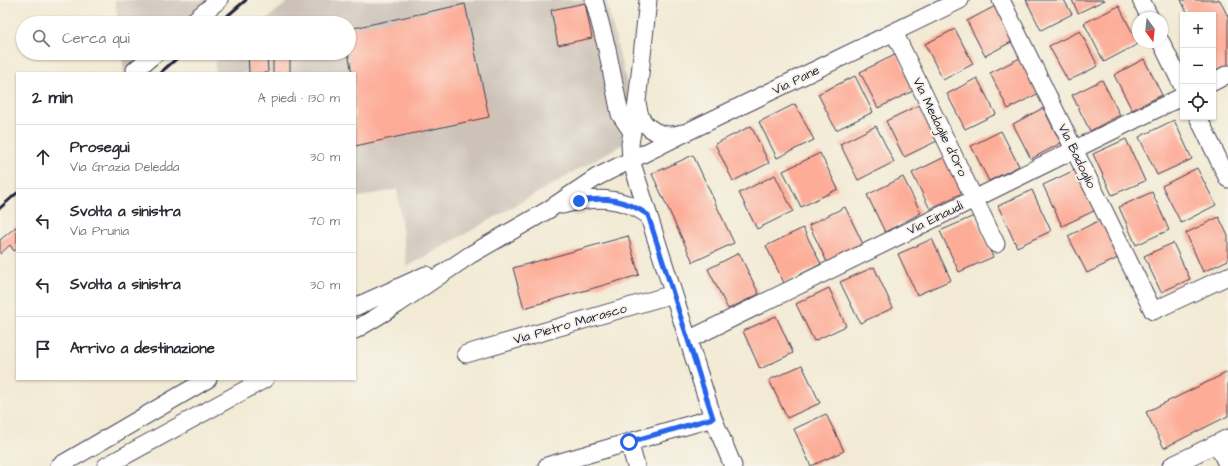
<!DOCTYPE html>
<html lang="it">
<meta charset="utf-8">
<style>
body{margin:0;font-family:"Architects Daughter",sans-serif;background:#f7f7f7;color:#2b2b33}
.controls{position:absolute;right:12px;top:12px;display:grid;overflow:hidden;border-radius:0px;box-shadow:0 1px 3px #0004}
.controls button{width:36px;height:36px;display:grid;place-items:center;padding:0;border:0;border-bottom:1px solid #e1e1e2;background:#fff;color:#2b2b33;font:20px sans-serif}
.compass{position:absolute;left:1132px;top:12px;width:36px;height:36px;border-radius:50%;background:#fff;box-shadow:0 1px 3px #0004;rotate:165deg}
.stop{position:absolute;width:12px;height:12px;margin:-9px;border:3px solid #2563eb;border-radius:50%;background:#fff}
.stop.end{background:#2563eb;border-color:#fff;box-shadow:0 1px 4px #0008}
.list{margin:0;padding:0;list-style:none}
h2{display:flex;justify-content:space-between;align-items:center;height:52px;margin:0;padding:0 16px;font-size:17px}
h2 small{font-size:13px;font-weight:400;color:#7c7c81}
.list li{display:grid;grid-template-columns:26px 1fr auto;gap:12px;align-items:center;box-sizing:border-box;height:64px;padding:0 16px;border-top:1px solid #e1e1e2}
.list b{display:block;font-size:15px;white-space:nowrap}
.list p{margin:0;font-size:13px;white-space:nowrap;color:#7c7c81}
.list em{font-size:13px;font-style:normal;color:#7c7c81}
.icon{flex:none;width:22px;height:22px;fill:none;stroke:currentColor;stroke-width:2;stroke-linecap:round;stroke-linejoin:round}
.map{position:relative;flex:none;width:1228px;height:466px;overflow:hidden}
.search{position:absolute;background:#fff;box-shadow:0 1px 3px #0004;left:16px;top:16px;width:340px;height:44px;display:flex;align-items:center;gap:10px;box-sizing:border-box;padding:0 14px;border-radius:22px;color:#7c7c81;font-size:15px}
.panel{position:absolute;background:#fff;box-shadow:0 1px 3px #0004;left:16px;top:72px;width:340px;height:308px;border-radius:0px}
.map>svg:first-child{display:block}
.industrial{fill:#ccc2b8}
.building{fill:#fdac97}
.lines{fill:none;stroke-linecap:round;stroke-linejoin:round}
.minor-casing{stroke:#414052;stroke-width:19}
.minor{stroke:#fff;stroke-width:17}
.rail{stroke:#22223b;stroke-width:3}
.route{stroke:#2563eb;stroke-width:5}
.labels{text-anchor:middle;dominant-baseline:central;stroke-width:4;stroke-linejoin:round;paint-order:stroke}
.street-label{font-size:13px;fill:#22223b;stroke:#f7f3e8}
</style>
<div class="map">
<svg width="1228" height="466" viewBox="0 0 1228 466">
<rect width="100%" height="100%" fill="#f7f3e8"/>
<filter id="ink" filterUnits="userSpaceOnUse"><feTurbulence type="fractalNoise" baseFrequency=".025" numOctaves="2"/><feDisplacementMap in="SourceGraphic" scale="8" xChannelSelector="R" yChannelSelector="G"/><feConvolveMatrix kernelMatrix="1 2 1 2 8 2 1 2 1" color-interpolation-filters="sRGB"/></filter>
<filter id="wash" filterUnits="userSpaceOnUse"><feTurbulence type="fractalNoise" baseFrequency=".012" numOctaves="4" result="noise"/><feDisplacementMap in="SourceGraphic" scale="16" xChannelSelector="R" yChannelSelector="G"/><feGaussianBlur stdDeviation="0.9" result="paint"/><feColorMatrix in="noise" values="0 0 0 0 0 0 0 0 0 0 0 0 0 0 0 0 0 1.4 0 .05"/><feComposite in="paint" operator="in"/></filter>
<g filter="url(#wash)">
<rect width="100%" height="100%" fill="#f2ead4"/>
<path class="industrial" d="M115,0H226L198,23H118Z
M290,0H606L629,93L625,143L407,267L397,189L355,198V73H216L214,63L226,53H349V23H262Z
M122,53H162L138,73H124Z"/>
<g id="blocks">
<path class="building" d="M1026,0H1064L1072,14L1041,30Z
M1072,0H1105L1078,13Z
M1181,0H1220L1228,17V70L1217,75L1213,67V15H1188Z
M585,3L592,38L558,45L551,10Z
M465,4L489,117L355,146V73H352L348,53H349V29Z
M997,5L1015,40L985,56L967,21Z
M1119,6L1138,44L1104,62L1084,23Z
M955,29L973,64L943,80L925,44Z
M1080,31L1098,66L1068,81L1049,46Z
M267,53L268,73H249L248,54Z
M273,53H290V73H273Z
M897,54L915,90L878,108L860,72Z
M1020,58L1039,93L1008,109L990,73Z
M1144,59L1162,95L1132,110L1114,75Z
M855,76L873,112L836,130L818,94Z
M977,78L996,114L965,129L947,94Z
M1102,80L1120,115L1090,131L1072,95Z
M923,103L941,139L904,157L886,121Z
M795,104L814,140L777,158L759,122Z
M1043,108L1061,143L1031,159L1013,124Z
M1174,120L1192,159L1157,175L1139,137Z
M751,126L769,163L733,181L715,144Z
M876,126L894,162L858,180L840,144Z
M1001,131L1019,166L989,181L971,146Z
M1126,139L1145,181L1112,195L1093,154Z
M820,153L838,189L801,207L783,171Z
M693,155L734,243L693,262L652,174Z
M949,155L966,191L930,209L912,173Z
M1197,168L1216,205L1181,223L1162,186Z
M1077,169L1096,210L1062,226L1043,185Z
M775,175L793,211L757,229L739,193Z
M903,177L921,213L885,232L867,195Z
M1032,190L1051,231L1017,247L998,206Z
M1152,192L1169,230L1136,245L1119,207Z
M845,207L863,244L827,262L809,225Z
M974,216L993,257L959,272L940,231Z
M1219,217L1228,236V260L1203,272L1186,233Z
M1102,219L1120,257L1087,273L1068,236Z
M17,226V249L14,251L10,245L0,254V240Z
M803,228L821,264L784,283L766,246Z
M628,236L639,275L524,308L513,268Z
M932,239L951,280L917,295L898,254Z
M1173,243L1190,279L1161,292L1144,256Z
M739,253L759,294L728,309L708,269Z
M874,267L893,308L860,323L840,282Z
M829,288L846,326L814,341L796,304Z
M776,316L793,353L760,369L743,331Z
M802,365L820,403L787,418L769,380Z
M1228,372V416L1164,448L1146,412Z
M826,414L844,451L811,466L794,429Z"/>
</g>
</g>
<g filter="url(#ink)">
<use href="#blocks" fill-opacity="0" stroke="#414052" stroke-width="1"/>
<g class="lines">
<g class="minor-casing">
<path id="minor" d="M594,0L607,49L620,114L632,132
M648,0L637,102L630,144L631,160L713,418L733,466
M1001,0L1153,311L1228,276
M1141,0L1150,18
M191,23L219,0
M894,32L996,244
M1161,42L1183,87
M135,70L156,53
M1213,82L1228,74
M637,102C638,108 639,115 642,120C651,133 667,138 682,133
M1198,117L1228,179
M562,205C593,197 620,195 648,215
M355,307L426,275
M355,330L398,304L470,255L548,210L597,177L689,131L960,0
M688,340L1183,96
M466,354L673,294
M629,442L636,466
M1217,444L1228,466
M59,466L208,379
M106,466L265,379
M547,466L713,418
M1171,466L1228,438"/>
</g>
<use href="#minor" class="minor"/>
<path class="rail" d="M219,23L246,0
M160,73L183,53
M0,208L17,193"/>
</g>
</g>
<g class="lines" filter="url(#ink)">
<path class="route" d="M579,201C605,197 625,199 648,215L713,418L629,442"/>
</g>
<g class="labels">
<g class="street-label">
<text transform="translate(796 80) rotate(-26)">Via Pane</text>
<text transform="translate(940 127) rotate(64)">Via Medaglie d'Oro</text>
<text transform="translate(1077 156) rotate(64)">Via Badoglio</text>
<text transform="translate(935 218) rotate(-26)">Via Einaudi</text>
<text transform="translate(570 324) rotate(-16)">Via Pietro Marasco</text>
</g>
</g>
</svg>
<div class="controls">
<button>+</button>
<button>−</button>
<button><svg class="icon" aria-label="locate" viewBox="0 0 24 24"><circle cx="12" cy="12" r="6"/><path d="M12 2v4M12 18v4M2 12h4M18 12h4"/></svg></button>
</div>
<svg class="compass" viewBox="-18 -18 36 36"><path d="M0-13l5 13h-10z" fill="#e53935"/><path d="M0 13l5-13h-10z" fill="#7c7c81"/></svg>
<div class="stop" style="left:629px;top:442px"></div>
<div class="stop end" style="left:579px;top:201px"></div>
<div class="search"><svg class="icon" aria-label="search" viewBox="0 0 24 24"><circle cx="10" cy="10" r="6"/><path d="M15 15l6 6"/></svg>Cerca qui</div>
<section class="panel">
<h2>2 min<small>A piedi · 130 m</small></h2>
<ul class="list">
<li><svg class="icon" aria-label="ahead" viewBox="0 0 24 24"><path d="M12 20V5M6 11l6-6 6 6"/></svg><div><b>Prosegui</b><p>Via Grazia Deledda</p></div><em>30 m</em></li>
<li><svg class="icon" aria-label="left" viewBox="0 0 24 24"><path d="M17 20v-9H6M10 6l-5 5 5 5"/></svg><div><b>Svolta a sinistra</b><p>Via Prunia</p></div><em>70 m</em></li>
<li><svg class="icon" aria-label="left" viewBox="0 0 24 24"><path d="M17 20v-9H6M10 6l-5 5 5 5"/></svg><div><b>Svolta a sinistra</b></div><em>30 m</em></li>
<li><svg class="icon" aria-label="arrive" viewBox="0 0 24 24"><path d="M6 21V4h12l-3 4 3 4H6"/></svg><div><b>Arrivo a destinazione</b></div></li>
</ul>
</section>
</div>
